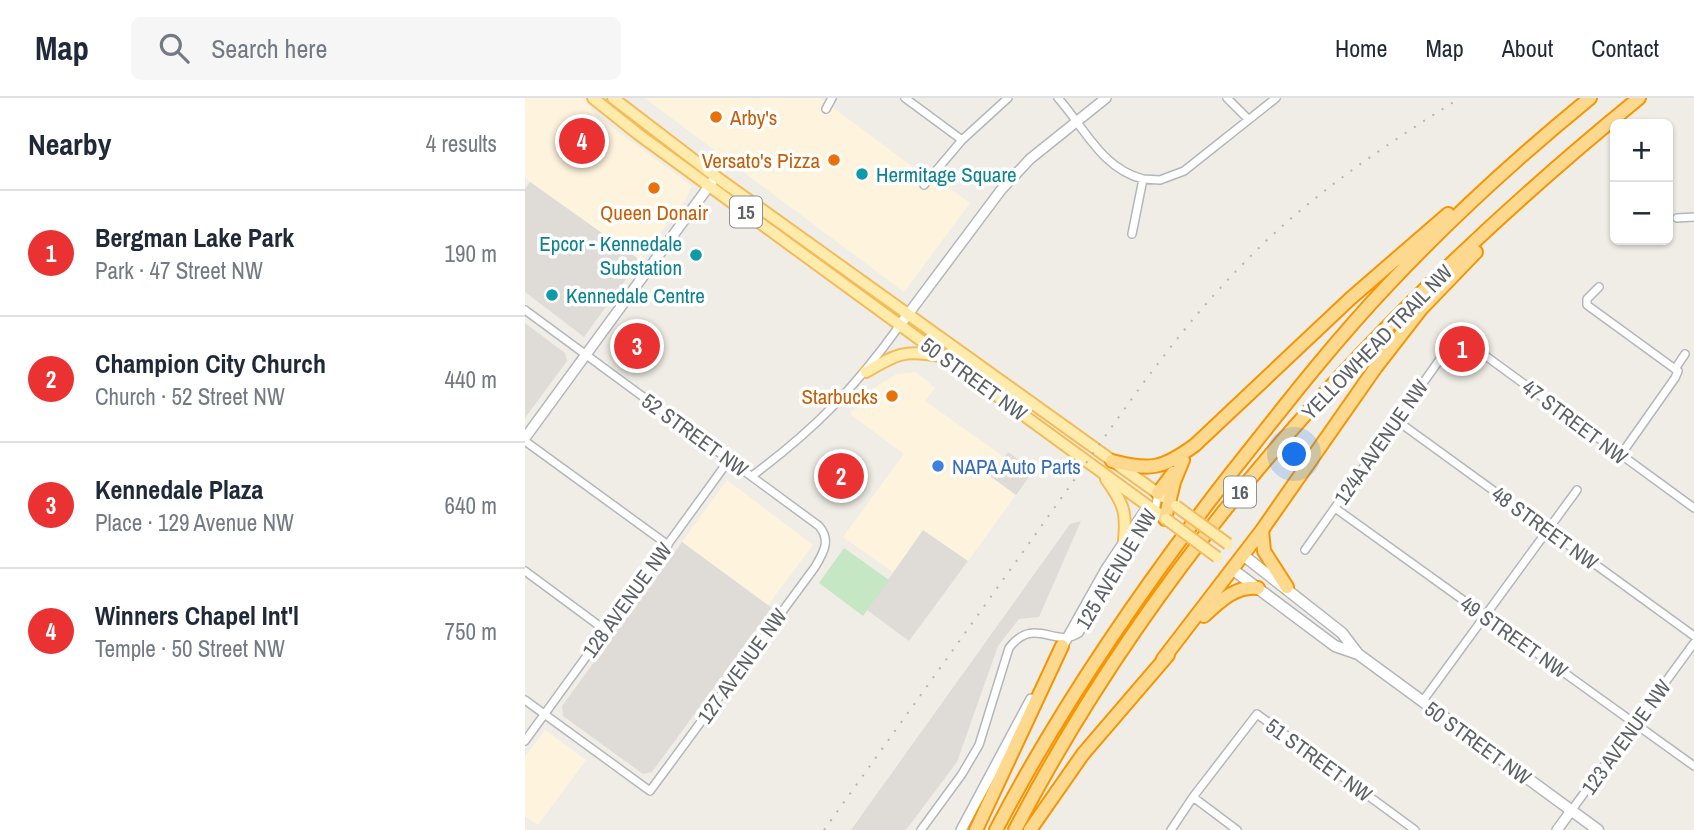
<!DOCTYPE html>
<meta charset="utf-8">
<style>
body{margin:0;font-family:"Archivo Narrow",sans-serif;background:#f6f6f7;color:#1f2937}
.controls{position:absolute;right:21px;top:21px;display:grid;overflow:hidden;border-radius:10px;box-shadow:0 2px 5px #0004}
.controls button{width:63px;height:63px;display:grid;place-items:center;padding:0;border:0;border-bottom:2px solid #e0e1e3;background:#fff;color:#1f2937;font:35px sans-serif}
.you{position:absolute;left:770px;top:357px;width:24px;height:24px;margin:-18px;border:5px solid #fff;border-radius:50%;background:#1a73e8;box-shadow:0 0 0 10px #1a73e833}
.badge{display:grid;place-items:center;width:46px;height:46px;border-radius:50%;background:#ea3232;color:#fff;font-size:23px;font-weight:700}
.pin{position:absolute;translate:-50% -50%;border:4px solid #fff;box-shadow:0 2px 7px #0006}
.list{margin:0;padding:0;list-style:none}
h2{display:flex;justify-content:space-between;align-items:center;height:91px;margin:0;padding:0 28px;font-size:30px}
h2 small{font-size:23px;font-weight:400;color:#747a83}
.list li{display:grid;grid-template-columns:46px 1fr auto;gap:21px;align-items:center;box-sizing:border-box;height:126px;padding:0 28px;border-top:2px solid #e0e1e3}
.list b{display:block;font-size:26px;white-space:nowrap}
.list p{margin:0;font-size:23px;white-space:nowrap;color:#747a83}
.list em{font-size:23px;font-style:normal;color:#747a83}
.icon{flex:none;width:38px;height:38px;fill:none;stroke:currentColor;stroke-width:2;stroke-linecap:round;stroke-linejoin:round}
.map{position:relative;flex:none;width:1169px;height:732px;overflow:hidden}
header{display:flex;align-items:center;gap:42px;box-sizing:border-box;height:98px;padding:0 35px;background:#fff;border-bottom:2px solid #e0e1e3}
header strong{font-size:33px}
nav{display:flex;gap:38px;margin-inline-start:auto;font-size:24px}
.search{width:490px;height:63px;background:#f6f6f7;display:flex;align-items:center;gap:18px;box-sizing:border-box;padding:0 24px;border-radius:10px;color:#747a83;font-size:26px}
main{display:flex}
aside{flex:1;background:#fff}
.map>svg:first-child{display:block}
.commercial{fill:#fef4dd}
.industrial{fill:#dfdcd8}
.green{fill:#c6e7c3}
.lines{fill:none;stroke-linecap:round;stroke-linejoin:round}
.minor-casing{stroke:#b3b7bb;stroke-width:10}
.tertiary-casing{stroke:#b3b7bb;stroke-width:12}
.secondary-casing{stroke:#b2b6bb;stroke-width:13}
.primary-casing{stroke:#f2bc5d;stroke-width:14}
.motorway-casing{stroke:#f69500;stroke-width:16}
.minor{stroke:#fff;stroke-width:7}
.tertiary{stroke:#fff;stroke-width:9}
.secondary{stroke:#fff;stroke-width:10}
.primary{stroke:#ffebac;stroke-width:10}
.motorway{stroke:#fdd990;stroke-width:12}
.rail{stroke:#b4b5b6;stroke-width:2;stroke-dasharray:2 9;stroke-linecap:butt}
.primary-bridge-casing{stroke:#f2bc5d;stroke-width:14;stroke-linecap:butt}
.primary-bridge{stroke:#ffebac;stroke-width:10}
.food-dot{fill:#e8710a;stroke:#fff;stroke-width:2.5}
.culture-dot{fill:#0f9aa8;stroke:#fff;stroke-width:2.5}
.shop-dot{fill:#3f7fe0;stroke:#fff;stroke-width:2.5}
.labels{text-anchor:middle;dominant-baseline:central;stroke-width:7;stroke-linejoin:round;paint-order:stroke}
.shield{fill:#fff;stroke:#8e9194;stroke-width:2}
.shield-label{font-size:19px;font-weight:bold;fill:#5e6266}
.food-label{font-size:21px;fill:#c56008;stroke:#fff;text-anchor:end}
.culture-label{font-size:21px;fill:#0d838f;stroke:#fff;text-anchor:start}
.street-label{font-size:21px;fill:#5e6266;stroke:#fff}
.shop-label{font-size:21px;fill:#366cbe;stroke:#fff;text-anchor:start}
</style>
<header>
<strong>Map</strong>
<div class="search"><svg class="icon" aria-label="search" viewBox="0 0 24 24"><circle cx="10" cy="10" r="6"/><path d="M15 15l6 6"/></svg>Search here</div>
<nav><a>Home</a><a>Map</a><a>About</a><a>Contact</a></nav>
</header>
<main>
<aside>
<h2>Nearby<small>4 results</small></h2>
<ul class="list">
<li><span class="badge">1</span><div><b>Bergman Lake Park</b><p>Park · 47 Street NW</p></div><em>190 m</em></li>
<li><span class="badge">2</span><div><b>Champion City Church</b><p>Church · 52 Street NW</p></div><em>440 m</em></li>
<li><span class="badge">3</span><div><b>Kennedale Plaza</b><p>Place · 129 Avenue NW</p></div><em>640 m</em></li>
<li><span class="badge">4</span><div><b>Winners Chapel Int'l</b><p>Temple · 50 Street NW</p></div><em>750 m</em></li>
</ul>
</aside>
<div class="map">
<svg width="1169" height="732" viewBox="0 0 1169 732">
<rect width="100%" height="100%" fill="#f0ede6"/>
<path class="commercial" d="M0,0H57L64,7L70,17L167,88L161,101L115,162L0,80Z
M120,0H295L396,75L412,81L445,105L379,194Z
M391,274L410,290L400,303L479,359L465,378L491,397L443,463L398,433L368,474L318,439L379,356L325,316L347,291L372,276Z
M202,382L288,447L243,507L157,444Z
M20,632L61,662L13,727L0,718V659Z"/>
<path class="industrial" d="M5,84L115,162L59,239L0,194V91Z
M0,225L40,255L42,263L0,320Z
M483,354L509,372L491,397L465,378Z
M556,423L514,519L494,521L473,548L432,664L381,732H326L545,426Z
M398,432L443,463L384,543L342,512Z
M157,444L247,510L127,674L118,676L38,618L37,608Z"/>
<path class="green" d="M319,450L364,482L338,518L294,485Z"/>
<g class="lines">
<g class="minor-casing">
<path id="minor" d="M380,0L437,42
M533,0C559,29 577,71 618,81
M702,0L723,21
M301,11L307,0
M399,87L437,42L483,0
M1152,120L1169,119
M607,136L618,81L635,82L659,73L751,0
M1074,189L1062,201V207L1150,271
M0,212L294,428C306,442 299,454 290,469L125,693L0,602
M871,322L1169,538
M0,343L143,447
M1095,358L1150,280L1153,273L1150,271L1160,256
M227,378C290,331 329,291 375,227
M810,410L1169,668
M780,452L932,237L1169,410
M0,473L80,532
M897,604L1052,392
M0,643L204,362
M668,699L712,732
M1046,713L1169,545
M396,732L437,676L454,647L484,550C509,517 531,551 554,535L590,472L630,413L633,395
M646,732L668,699L732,616L890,732"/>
</g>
<g class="tertiary-casing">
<path id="tertiary" d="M375,227L476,92L505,61L581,0
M0,340L187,84
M535,553L581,471L623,408
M436,732L506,601
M1032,732L1046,713"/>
</g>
<g class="secondary-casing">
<path id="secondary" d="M718,457L817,535L833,556
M707,471L810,548L833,556L1073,732"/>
</g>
<g class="primary-casing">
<path id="primary" d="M68,0L113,36L641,421
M88,0L190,78L638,399
M341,274C370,257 379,251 413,258
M581,381C598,405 602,413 599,442"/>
</g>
<g class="motorway-casing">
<path id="motorway" d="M587,363C626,373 637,371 670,347L826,200L923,116
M633,395L648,375
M640,421L649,384L658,362
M737,432L739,453L762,489
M679,518C694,504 711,487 733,490
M638,561L737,432L851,269L896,211L951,154
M451,732L537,548
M471,732C537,605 619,487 707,374C757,311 807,246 863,187C926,120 994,58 1065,0
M490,732C639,445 865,203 1114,0
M505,732L558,656L643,557"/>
</g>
<use href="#minor" class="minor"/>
<use href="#tertiary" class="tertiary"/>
<use href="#secondary" class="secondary"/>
<use href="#primary" class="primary"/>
<use href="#motorway" class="motorway"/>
<path class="rail" d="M299,732C380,619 461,506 542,392C597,315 650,235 717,167C781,100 857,49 935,0"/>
<g class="primary-bridge-casing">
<path id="primary-bridge" d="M651,408L703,446
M641,421L692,459"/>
</g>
<use href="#primary-bridge" class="primary-bridge"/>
</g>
<g class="food-dot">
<circle cx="191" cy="19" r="7"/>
<circle cx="309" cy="62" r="7"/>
<circle cx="129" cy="90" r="7"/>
<circle cx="367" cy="298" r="7"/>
</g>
<g class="culture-dot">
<circle cx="337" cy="76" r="7"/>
<circle cx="171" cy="157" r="7"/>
<circle cx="27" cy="197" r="7"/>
</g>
<circle class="shop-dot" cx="413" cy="368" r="7"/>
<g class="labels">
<g class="shield">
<rect x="205" y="98.5" width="32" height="31" rx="5"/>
<rect x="699" y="378.5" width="32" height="31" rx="5"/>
</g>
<g class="shield-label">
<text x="221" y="114">15</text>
<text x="715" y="394">16</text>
</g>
<g class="food-label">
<text x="205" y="19" text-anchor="start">Arby's</text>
<text x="295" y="62">Versato's Pizza</text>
<text x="129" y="114" text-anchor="middle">Queen Donair</text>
<text x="353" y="298">Starbucks</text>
</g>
<g class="culture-label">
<text x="351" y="76">Hermitage Square</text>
<text x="157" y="145" text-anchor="end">Epcor - Kennedale<tspan x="157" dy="24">Substation</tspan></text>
<text x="41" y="197">Kennedale Centre</text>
</g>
<g class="street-label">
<text transform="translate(852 244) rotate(-46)">YELLOWHEAD TRAIL NW</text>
<text transform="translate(449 281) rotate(36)">50 STREET NW</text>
<text transform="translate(1050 324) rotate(37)">47 STREET NW</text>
<text transform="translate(170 337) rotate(36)">52 STREET NW</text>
<text transform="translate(856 344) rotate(-55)">124A AVENUE NW</text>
<text transform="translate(1020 430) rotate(36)">48 STREET NW</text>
<text transform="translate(591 471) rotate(-59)">125 AVENUE NW</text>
<text transform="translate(102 502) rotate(-54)">128 AVENUE NW</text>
<text transform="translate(989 539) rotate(35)">49 STREET NW</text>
<text transform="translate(217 568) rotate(-54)">127 AVENUE NW</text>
<text transform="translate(1101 639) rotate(-54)">123 AVENUE NW</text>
<text transform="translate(953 645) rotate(36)">50 STREET NW</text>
<text transform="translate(794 662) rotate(36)">51 STREET NW</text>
</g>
<g class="shop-label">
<text x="427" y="368">NAPA Auto Parts</text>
</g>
</g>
</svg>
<div class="controls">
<button>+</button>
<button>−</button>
</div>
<div class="you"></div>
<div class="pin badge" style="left:937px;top:251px">1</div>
<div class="pin badge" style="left:316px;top:378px">2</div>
<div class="pin badge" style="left:112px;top:248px">3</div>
<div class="pin badge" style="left:57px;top:43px">4</div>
</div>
</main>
